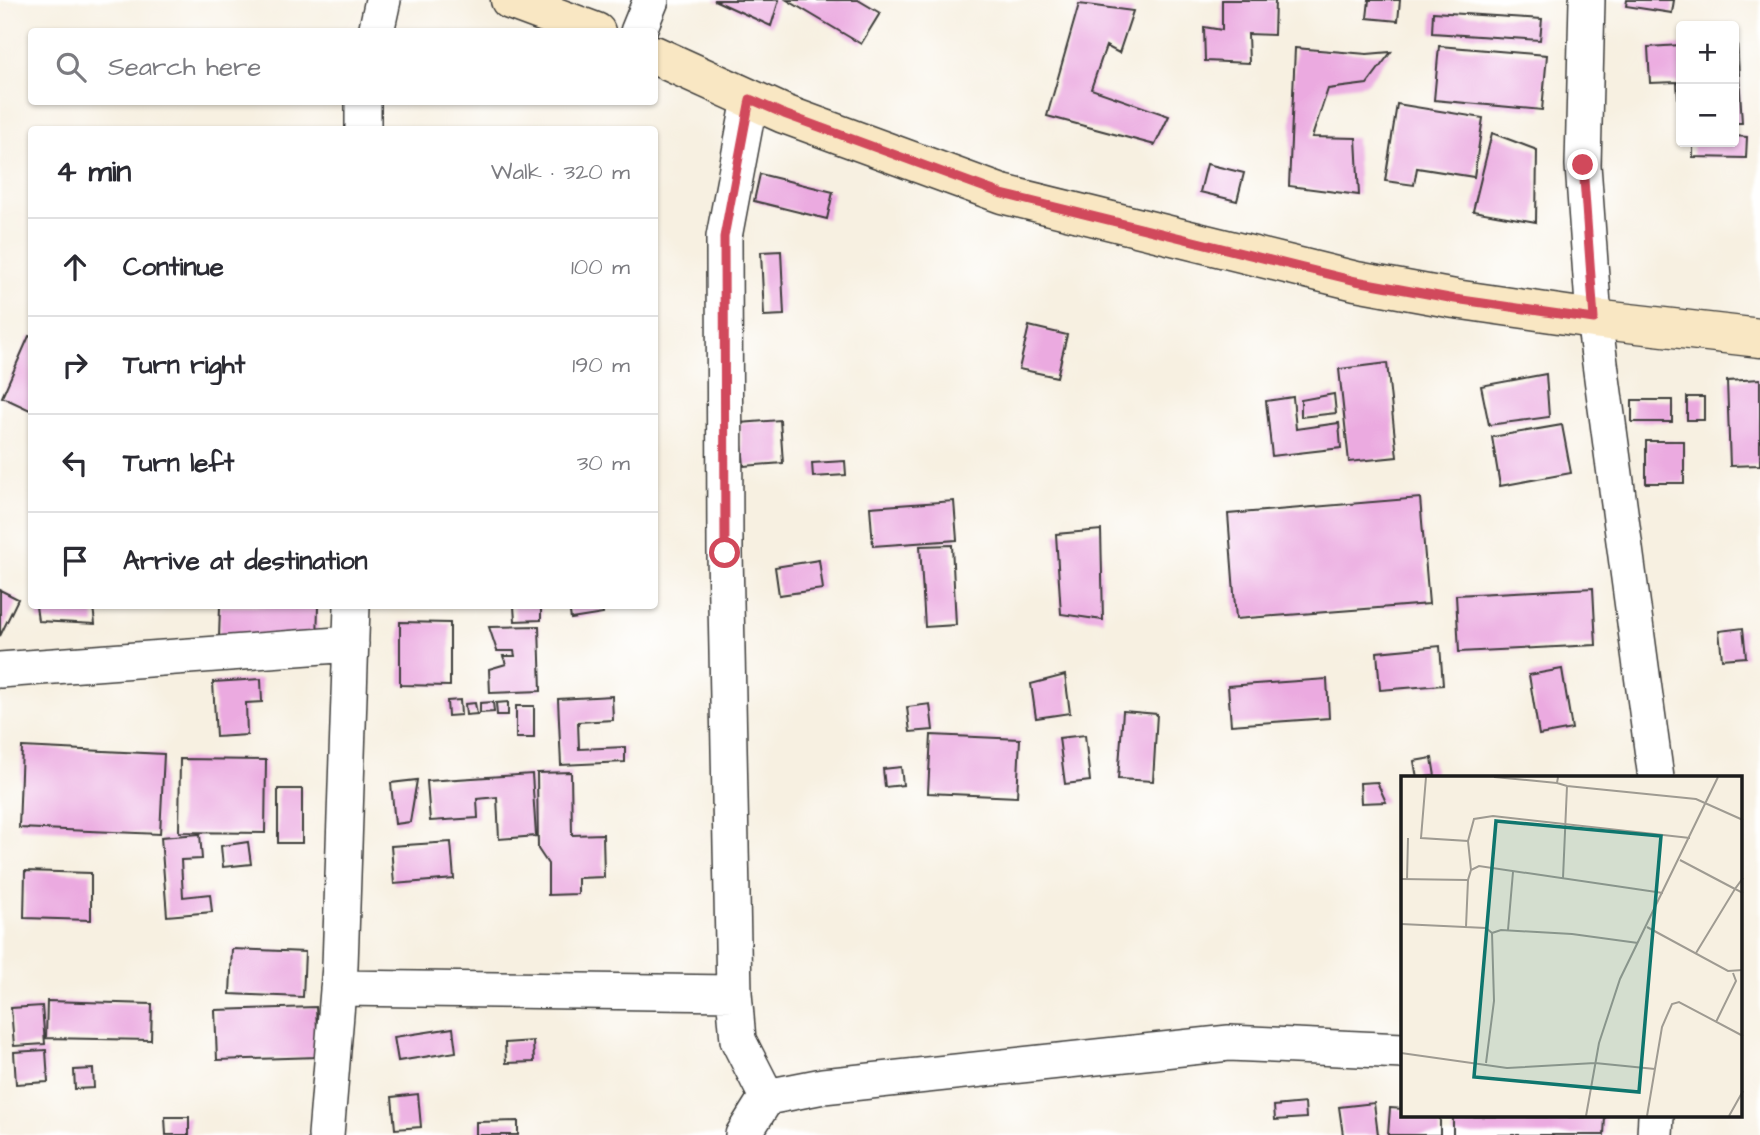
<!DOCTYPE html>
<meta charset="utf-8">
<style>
body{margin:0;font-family:"Architects Daughter",sans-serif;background:#f7f7f7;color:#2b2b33}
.controls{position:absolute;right:21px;top:21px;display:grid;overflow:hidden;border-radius:7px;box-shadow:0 2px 5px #0004}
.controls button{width:63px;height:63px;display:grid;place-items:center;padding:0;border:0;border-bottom:2px solid #e1e1e2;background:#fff;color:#2b2b33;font:35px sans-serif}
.stop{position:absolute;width:21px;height:21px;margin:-16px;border:5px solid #d1495b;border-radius:50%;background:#fff}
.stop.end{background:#d1495b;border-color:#fff;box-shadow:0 2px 7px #0008}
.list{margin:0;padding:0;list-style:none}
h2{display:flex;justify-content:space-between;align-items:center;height:91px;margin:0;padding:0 28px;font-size:30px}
h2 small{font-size:23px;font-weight:400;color:#7c7c81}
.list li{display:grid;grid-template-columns:46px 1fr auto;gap:21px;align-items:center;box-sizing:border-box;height:98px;padding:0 28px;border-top:2px solid #e1e1e2}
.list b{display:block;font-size:26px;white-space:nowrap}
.list em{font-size:23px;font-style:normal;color:#7c7c81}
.icon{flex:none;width:38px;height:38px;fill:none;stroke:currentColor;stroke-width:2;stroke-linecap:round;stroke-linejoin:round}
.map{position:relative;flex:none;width:1760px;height:1135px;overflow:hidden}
.search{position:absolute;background:#fff;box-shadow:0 2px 5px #0004;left:28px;top:28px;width:630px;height:77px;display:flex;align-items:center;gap:18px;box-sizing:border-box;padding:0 24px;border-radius:7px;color:#7c7c81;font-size:26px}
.panel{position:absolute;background:#fff;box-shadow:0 2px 5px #0004;left:28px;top:126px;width:630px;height:483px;border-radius:7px}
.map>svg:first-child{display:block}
.building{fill:#ebaae0}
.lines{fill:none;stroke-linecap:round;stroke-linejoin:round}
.street-casing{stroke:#3d3c3a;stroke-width:38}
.secondary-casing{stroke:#3d3c3a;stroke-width:41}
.street{stroke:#fff;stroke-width:35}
.secondary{stroke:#f9e7c3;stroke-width:38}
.route{stroke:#d1495b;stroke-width:9}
.inset-road{fill:none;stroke:#9f9b92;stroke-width:2}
.view{fill:#0f766e;fill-opacity:0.15;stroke:#0f766e;stroke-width:3.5}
.inset-edge{fill:none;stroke:#1c1c1c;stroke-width:3.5}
</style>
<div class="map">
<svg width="1760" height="1135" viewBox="0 0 1760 1135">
<rect width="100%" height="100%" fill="#fff"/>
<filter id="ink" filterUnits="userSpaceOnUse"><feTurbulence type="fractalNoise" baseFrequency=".0143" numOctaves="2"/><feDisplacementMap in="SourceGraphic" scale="14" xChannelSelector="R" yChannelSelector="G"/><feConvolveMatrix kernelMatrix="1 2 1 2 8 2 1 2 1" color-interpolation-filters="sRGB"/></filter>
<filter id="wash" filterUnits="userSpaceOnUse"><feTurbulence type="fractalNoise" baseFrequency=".00686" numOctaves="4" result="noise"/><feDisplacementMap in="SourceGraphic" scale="28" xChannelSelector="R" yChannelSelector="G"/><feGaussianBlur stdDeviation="1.57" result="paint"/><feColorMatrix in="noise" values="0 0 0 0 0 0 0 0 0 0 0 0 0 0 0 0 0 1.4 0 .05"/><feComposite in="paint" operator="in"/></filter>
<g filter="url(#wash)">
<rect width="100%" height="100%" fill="#f7f0e1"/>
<g id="blocks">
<path class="building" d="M714,0H779L771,26Z
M787,0H858L880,13L861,44Z
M1222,0H1275L1274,35L1248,34L1249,63L1205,61L1204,27L1222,30Z
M1369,0H1400L1398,21L1367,18Z
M1627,0H1674L1672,13L1626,6Z
M1079,4L1133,11L1119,53L1106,46L1091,89L1169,116L1155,145L1047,116Z
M1433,12L1542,19L1540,40L1432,33Z
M1734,42H1737L1742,123H1734Z
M1681,45V114H1679L1677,82L1650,83L1648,47Z
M1439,46L1547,55L1542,110L1434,100Z
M1295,48L1367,54L1391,52L1367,84L1328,89L1312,137L1356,138L1359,195L1289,186Z
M1397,104L1483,118L1474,177L1417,168L1414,185L1385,181Z
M1492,133L1537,150L1536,222L1473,211Z
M1734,136L1747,137L1746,158L1693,157V142H1734Z
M1207,164L1244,173L1237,201L1200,192Z
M760,174L833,192L827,219L754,201Z
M781,251L784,315L764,316L761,252Z
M1029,326L1067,335L1057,377L1019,369Z
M29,336L32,337V411L2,397Z
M1387,363L1397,457L1349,462L1339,369Z
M1546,374L1549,417L1489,425L1481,386Z
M1760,379V465L1730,466L1727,381Z
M1334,394L1336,413L1301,417V400Z
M1293,397L1296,429L1339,423L1341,448L1272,456L1266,401Z
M1687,397H1704V420H1687Z
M1632,400H1672V422H1632Z
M780,420L783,463L744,466L740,423Z
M1562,425L1571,473L1500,486L1492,437Z
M1646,441H1684V483H1646Z
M845,461L846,475L813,477L812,463Z
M1420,498L1429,604L1236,619L1228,514Z
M954,501L957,540L873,546L870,507Z
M1101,530L1103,620L1061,614L1056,534Z
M952,545L956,625L925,627L920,546Z
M819,560L823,589L779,595L775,567Z
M1593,588L1596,645L1459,652L1456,595Z
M0,590L18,599L0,636Z
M36,606H93L95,624L38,621Z
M220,606H318L317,640L219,638Z
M514,606H541V620L515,621Z
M569,606H602L603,614L571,619Z
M400,622L450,623V686L400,685Z
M539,626L541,691L490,693L489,669L506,664L503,656H515L514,651H497L489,627Z
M1743,628L1746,657L1722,659L1719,631Z
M1440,646L1443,685L1380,690L1377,652Z
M1562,669L1572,729L1539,735L1529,675Z
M1065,675L1070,713L1036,718L1031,684Z
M261,679L262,702L246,703L247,735L216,737L213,682Z
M1327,679L1329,718L1231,725L1228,686Z
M612,696L613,720L578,722L579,749L625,747V762L561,765L558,699Z
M460,700L461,715L448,716L447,701Z
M493,702L494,712L480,713V703Z
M508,702V715H497L496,703Z
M475,703L477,714L466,715L465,704Z
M930,704L933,730L910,732L907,707Z
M516,706H534V738H516Z
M1123,711L1157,714L1153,781L1118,779Z
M931,735L1020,739L1017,797L928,793Z
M1085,735L1090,781L1065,784L1059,738Z
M22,747L164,754L160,834L19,828Z
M1432,758L1435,776L1417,778L1414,761Z
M180,759L266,760L265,833L179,832Z
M901,767L903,785L885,787L883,769Z
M571,772L572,835L603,834L604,877L578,878V894L548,895V864L538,849L537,773Z
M532,774L536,836L499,839L497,797L477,799L478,818L430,821L427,781Z
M417,780L410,822L395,824L391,783Z
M1377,782L1386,802L1361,803L1360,783Z
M278,789H302V843H278Z
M200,834L202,859L181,860L183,897L210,894L212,912L167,916L161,837Z
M248,842L251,864L223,867L221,846Z
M451,842L454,879L394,884L391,846Z
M25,871L91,873V920L24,918Z
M232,949L305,952L303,997L230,994Z
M47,1001L152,1004L151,1040L46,1038Z
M42,1006L45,1044L14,1046L11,1008Z
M316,1007L318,1057L217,1060L215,1010Z
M453,1028L456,1052L398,1061L394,1037Z
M533,1041L534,1062L506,1063L505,1043Z
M46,1050L48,1082L16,1084L14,1052Z
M93,1069L94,1088L75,1089L74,1070Z
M418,1094L421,1127L395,1129L392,1097Z
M1305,1103L1306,1118L1275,1120L1274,1106Z
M1374,1103L1378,1135H1343L1339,1107Z
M1390,1108L1403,1109V1116H1440V1135H1388Z
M1453,1116L1605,1117L1604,1135H1453Z
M165,1117H189V1135H166Z
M518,1121V1135H476V1122Z"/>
</g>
</g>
<g filter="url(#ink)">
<use href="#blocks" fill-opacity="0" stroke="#3d3c3a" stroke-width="2"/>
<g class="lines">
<g class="street-casing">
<path id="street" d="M1587,0L1583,165L1594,319L1656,778
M376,32L383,0
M638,32L651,0
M750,99L724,237L725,553L734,993L738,1040L767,1097
M363,130V102
M0,670L351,644
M338,988L734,993
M326,1135L340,966L352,606
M743,1135L767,1097L823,1086L1229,1043L1403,1051
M1655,1135L1656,1116"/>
</g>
<g class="secondary-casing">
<path id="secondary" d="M510,0L596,32
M654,55L784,114L1002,194L1356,281L1455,299L1594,319L1760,338"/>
</g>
<use href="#street" class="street"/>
<use href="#secondary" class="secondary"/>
</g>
</g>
<g class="lines" filter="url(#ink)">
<path class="route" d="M725,553L724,237L750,99L784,114L1002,194L1356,281L1455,299L1594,319L1583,165"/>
</g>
<g transform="translate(1401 776)">
<rect width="341" height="341" fill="#f7f0e1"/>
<path class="inset-road" d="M25,1L20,62L67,65L70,94M93,1L156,7M157,1L156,7L166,10L295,23L342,44M67,65L73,43L92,40L289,62M279,84L334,113L295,177M162,102L166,10M342,102L334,113L342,117M0,103L67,104M6,104L7,62M0,148L85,152L91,157L93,225L85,287M65,151L67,104L70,94L78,90L262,117M246,151L327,195L342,194M107,154L112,96M91,157L100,154L171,158L237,167M315,246L335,205L332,197M0,277L106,292L194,287L254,293M185,340L198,267L219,203L317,1M246,340L261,251L271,228L278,226L342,260M328,340L342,315"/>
<path class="view" d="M95,45L260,60L238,316L73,301Z"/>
<rect width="341" height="341" class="inset-edge"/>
</g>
</svg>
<div class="controls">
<button>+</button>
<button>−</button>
</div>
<div class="stop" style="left:725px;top:553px"></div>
<div class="stop end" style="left:1583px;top:165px"></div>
<div class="search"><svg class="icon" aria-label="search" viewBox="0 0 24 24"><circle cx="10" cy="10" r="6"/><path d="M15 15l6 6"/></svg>Search here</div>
<section class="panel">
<h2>4 min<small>Walk · 320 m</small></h2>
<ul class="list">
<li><svg class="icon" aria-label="ahead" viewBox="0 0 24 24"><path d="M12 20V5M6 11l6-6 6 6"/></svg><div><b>Continue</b></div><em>100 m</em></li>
<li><svg class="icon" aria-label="right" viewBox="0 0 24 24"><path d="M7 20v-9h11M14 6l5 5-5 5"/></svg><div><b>Turn right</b></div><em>190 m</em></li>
<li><svg class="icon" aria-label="left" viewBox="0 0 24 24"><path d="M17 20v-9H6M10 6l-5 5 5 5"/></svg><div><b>Turn left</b></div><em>30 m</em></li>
<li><svg class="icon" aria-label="arrive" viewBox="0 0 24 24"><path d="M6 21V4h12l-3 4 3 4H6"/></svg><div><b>Arrive at destination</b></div></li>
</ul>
</section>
</div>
